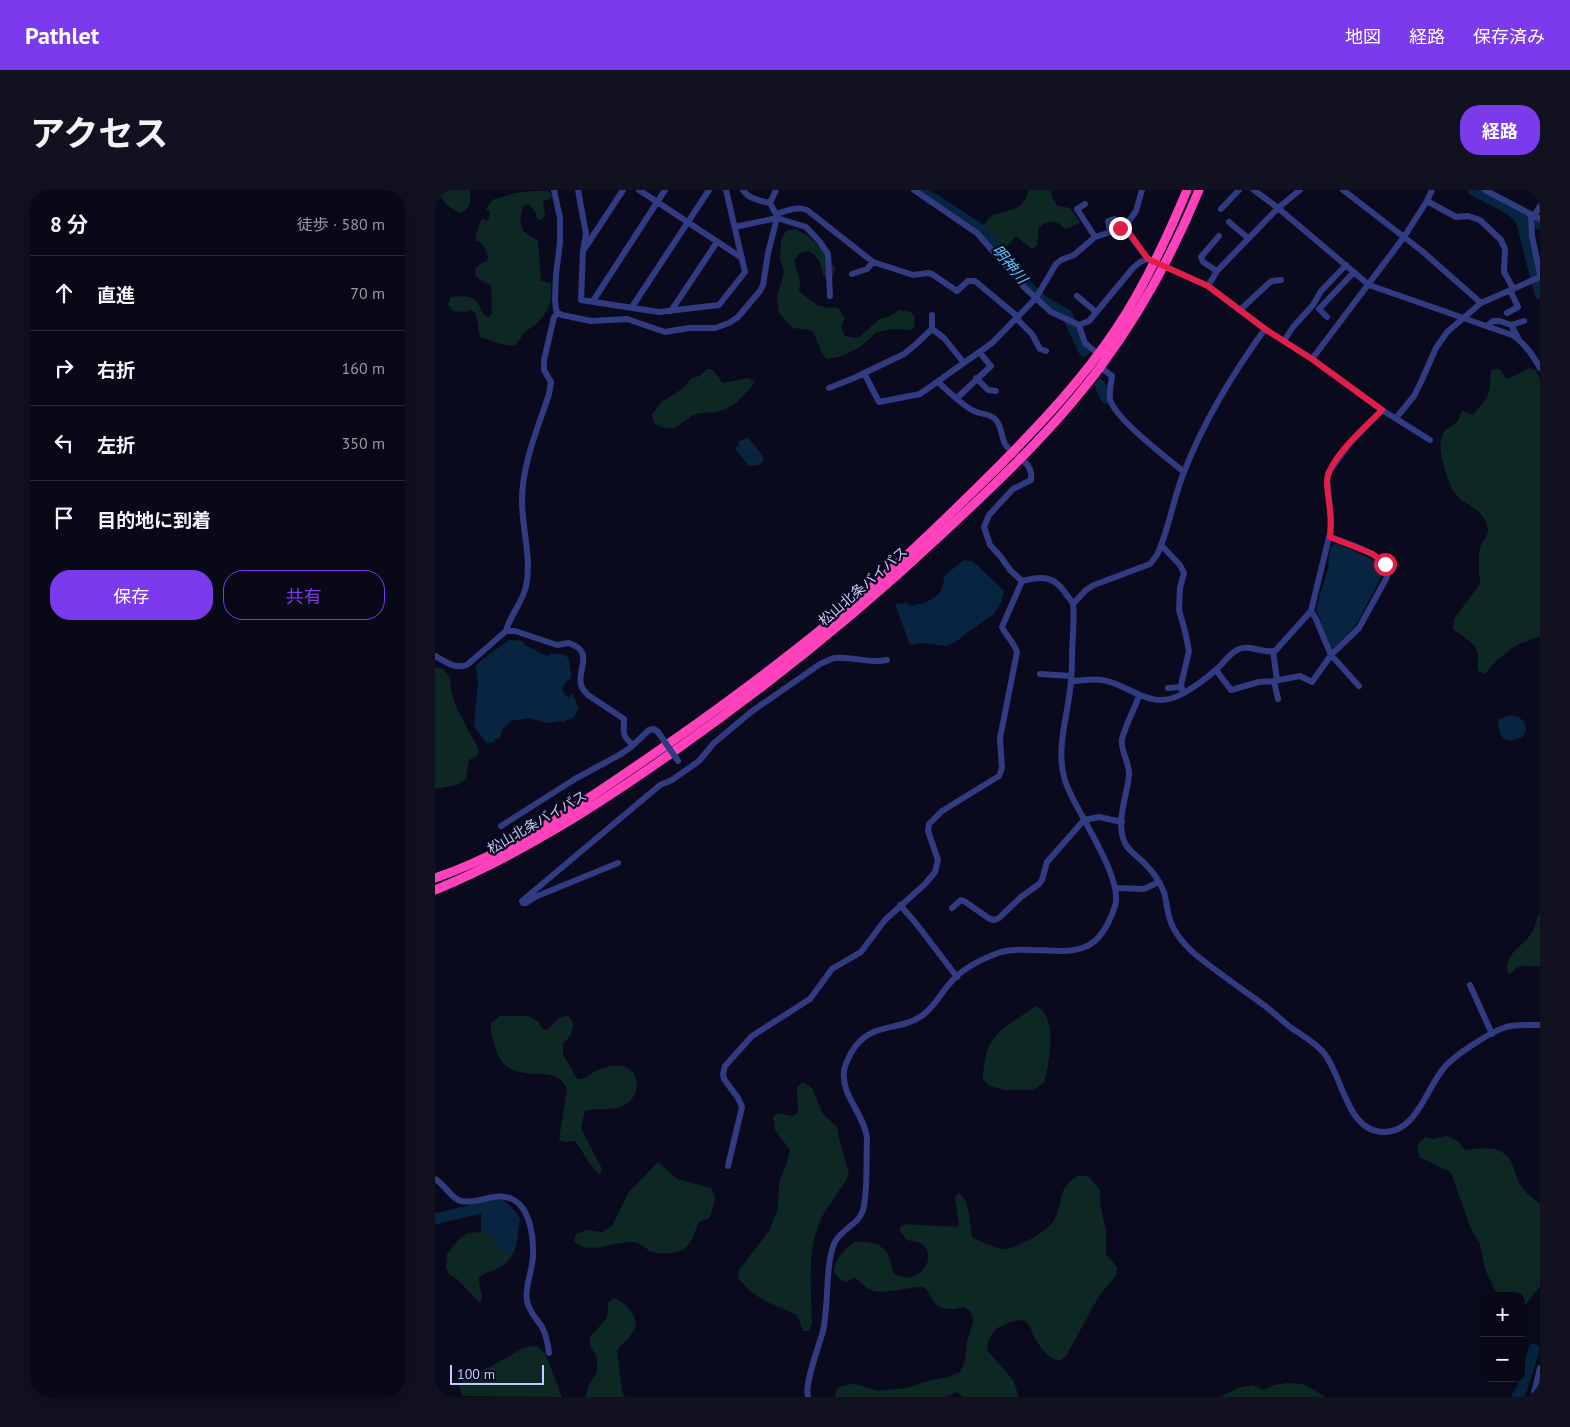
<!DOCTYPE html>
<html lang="ja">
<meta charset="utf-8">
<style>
body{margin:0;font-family:"PT Sans","Noto Sans JP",sans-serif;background:#11111f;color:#f1f3f6}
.controls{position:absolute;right:15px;bottom:15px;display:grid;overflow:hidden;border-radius:10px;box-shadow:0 5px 20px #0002}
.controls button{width:45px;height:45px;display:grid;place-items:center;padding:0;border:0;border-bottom:1px solid #292935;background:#080816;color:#f1f3f6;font:25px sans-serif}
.scale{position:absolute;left:15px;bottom:12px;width:94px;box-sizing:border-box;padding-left:5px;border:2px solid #c6c9ff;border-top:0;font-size:14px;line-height:18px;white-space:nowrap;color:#c6c9ff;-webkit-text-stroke:4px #0a0a1e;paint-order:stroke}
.stop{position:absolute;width:15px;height:15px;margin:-11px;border:4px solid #e11d48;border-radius:50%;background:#fff}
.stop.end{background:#e11d48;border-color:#fff;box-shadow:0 1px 5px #0008}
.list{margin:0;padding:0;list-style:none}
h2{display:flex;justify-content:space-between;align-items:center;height:65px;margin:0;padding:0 20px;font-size:21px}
h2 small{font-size:16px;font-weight:400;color:#989aa1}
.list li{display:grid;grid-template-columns:32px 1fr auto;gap:15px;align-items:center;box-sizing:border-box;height:75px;padding:0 20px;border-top:1px solid #292935}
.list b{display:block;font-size:19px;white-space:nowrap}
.list em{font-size:16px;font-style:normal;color:#989aa1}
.actions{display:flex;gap:10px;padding:15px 20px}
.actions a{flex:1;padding:11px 0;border:1px solid #7c3aed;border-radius:20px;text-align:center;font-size:18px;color:#7c3aed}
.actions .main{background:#7c3aed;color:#fff}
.icon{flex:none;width:28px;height:28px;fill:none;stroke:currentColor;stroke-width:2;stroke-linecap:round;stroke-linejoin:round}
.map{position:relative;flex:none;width:1105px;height:1207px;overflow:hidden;border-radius:20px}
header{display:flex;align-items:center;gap:30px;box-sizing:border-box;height:70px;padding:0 25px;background:#7c3aed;color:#fff}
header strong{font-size:24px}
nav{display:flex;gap:28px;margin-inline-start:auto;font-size:18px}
.intro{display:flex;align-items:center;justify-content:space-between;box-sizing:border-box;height:120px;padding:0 30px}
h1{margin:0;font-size:35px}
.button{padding:12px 22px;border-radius:20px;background:#7c3aed;color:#fff;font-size:18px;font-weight:700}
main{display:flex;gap:30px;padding:0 30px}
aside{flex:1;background:#080816;border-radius:20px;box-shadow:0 5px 20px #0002}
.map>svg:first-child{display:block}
.green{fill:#0d2823}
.water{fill:#072540}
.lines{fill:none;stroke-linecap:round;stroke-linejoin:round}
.river{stroke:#072540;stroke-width:11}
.minor{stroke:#313b81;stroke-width:6}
.highway{stroke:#ff41bb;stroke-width:9}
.minor-bridge{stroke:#313b81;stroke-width:6}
.route{stroke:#e11d48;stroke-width:6}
.labels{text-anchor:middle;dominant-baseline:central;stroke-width:4.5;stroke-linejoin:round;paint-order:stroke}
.street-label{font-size:14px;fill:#c6c9ff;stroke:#0a0a1e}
.water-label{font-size:15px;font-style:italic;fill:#54cbff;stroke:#0a0a1e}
</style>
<header>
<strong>Pathlet</strong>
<nav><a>地図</a><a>経路</a><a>保存済み</a></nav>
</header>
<div class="intro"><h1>アクセス</h1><a class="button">経路</a></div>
<main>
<aside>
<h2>8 分<small>徒歩 · 580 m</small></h2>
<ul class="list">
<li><svg class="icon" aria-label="ahead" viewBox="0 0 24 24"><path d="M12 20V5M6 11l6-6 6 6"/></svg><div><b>直進</b></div><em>70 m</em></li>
<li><svg class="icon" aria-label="right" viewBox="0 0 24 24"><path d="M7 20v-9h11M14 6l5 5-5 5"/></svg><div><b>右折</b></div><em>160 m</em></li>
<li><svg class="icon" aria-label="left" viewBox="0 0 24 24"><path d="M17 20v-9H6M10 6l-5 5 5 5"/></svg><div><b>左折</b></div><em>350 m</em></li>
<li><svg class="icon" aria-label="arrive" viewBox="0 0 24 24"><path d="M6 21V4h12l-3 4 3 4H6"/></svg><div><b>目的地に到着</b></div></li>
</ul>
<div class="actions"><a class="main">保存</a><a>共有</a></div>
</aside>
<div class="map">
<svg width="1105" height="1207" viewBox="0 0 1105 1207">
<rect width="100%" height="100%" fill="#0a0a1e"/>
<path class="green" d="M2,0H35C36,11 37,17 25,23C14,18 7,11 2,0Z
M594,0H616L617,8L623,16L635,18L645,33L630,39C621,29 614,30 604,37L602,56L597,59L581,46L568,61L549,38C551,20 576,24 586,15C590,11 592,5 594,0Z
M98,1H113L117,5L116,8L108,11L110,26L106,30L101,28V23L94,14L88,16L85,32L88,41L103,51L106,91L116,93C117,113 116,119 102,133C99,137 92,139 89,143C86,147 84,151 79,156L66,154L45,147L41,124L36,120L29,122L18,121L13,114L16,107C37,105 40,106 49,125L54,127L57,124C56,113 58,104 55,94L48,92L41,86L40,79L45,74L52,71C55,64 49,58 45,52L41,51V44L47,29L53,31L55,22L51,19L57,10L80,3Z
M360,39C379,47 389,61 400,78L399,85L393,88L388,86C387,75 383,65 373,61L364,63L359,71L365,91L364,101C378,113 385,119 403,118L410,128L406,137L410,146L423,148L445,129L455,126L464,120L476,122L480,127L479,138L476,140L458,139L442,142L425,157L408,166L392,169C383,161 384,150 376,140L358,138L344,123L342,107L349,83L345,67L346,50L351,41Z
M1095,178L1101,181L1105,189V446L1080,456L1062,470L1050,484L1043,481C1042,475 1043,470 1043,465C1042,453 1026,446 1018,439L1019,429L1045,394C1045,386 1043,376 1044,368C1044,364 1044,359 1046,356C1050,347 1056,344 1051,332C1045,318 1033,316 1023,307C1014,299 1003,262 1006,250C1008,236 1018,238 1023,231C1025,227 1025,224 1027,220L1038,225C1045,217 1054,208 1055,197C1056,191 1055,186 1056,180L1064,179L1072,189Z
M272,179H277L288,193L313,188L320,192C309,205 298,220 280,222C273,223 268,222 261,224C244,231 241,247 219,233L217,224L226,212L247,199L257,188L265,186Z
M0,477L8,479L15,488L16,501L22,519L44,560L43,565L34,570L31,589L22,595L0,599Z
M1105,723V776C1099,777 1088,774 1083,777C1079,779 1079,783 1073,784C1066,765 1090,756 1098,741C1101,735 1101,728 1105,723Z
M601,816C624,828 614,873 609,893L598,900H570L554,896L548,889C550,842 567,840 601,816Z
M132,825C144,834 136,846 128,854V864L142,889H146C160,883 167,874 186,876C205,878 207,905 191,914C178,922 164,917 150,921L146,938L167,979L165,984L160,981L140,951L130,952L124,950L132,899C119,868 74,903 60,857C58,849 55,842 56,833L65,826H93L103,831L108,839L112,840L123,829Z
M368,892L377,898L388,924L402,937L404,949L414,984C406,1001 393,1014 385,1031C372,1062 376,1099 377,1132L374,1141H368L362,1125L328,1110L315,1101L303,1088L304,1080L334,1041L343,1019L344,992L352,973L355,960L340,940L338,927L342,923L358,926L363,922L362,897Z
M1012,946L1023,951L1030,960C1041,959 1055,956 1065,961C1078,967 1079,983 1085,994C1089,1002 1097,1008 1105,1013V1096L1088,1118H1086V1106H1066L1060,1100L1050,1079L1045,1054L1035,1037L1016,982L984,967L982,955L990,947L998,949Z
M223,972L242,989L276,998L280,1008L275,1028L264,1032C259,1042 258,1052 249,1059C241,1064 223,1065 215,1061C211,1059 207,1054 202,1053C185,1047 156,1068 139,1051L141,1044L152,1040L167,1042L177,1036L193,1003Z
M644,985L654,987L665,1000V1013L671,1041V1064L682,1077L681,1085L664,1106L631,1166L625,1171C611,1168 604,1156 598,1144C597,1141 595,1136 593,1134C587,1126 571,1133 564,1137C556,1143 552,1151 552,1160L578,1190L584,1207H528L521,1202L510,1207H400L402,1198L414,1194L425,1195L442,1201L472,1198L493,1191L513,1187L525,1182L530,1171L532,1151L539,1130L535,1121L529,1117C520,1120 506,1121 499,1112C494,1106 496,1101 487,1097C474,1097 450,1104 439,1101C430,1099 426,1092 419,1087L412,1092L406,1090L399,1082C400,1068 409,1061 419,1052C444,1050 455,1058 458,1083C485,1101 507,1062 483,1052C480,1051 475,1051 472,1050L465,1041V1037L472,1034L521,1037L524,1034L520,1007L524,1003C535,1012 535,1034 537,1047C543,1051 563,1059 570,1059C582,1058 614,1041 619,1030C631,1009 619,1001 644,985Z
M46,1042L56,1045L66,1060L72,1062L76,1067C68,1080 55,1079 44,1087C43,1095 47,1102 47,1110L44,1112L22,1089L15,1085L11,1078L12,1064L23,1050L33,1043Z
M179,1108C189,1112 204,1126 200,1138C197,1146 187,1154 182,1160L187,1201L190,1207H151L153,1196L162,1183V1167L155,1156V1147L171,1129L173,1122V1113Z
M101,1156L110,1163L127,1207L27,1206L24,1196L32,1187L53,1178L90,1157Z
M853,1193L868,1194L891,1207H785L803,1198L818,1195L828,1200L839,1195Z"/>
<path class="water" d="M313,248C319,255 325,260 329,270L324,275L314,276L300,259L301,257L304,256L303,253L306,250Z
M901,353L937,369L949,378V382L921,435L899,458L896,457L881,419L893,378L895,358Z
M529,370L537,371L542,375L569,401L566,412L559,424L529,445L522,451L511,456L486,453L475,455L460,414L471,413L476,416C494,412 509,408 509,386Z
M74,450L88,451L90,455L112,466C117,463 118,464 124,464C137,463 133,475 137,485L135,487L136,489L131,491L127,500L131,506L135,507L137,503L144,518L139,527L128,532L125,531L111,533L95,528L76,531L68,539L64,549H60L59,552L51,553L40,537L39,533L43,492L41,477L44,472Z
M1076,525C1086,527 1091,531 1091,541L1087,547L1077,551C1064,549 1064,541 1063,530Z
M61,1009L70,1011L81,1022L85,1029L81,1057L76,1067L72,1062L66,1060L56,1045L46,1042V1013Z"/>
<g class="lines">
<path class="river" d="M485,0L548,41L589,93L607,110L632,125L649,161
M1038,0L1075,19L1086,29L1105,104
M1086,29L1105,34
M665,195L671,208
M0,1029L50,1017
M1082,1207L1087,1199L1099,1159"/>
<path class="minor" d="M119,0L125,28V52L121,85L120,109L121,120L123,123L127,125L156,131L192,129L230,142L254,138H280L294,133L303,127L325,101L328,95L333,63L342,28L341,24L335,13L341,0
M143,0L151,44L148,61L146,110L224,122L284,115L310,82L291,0
M204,0L307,68
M308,0C313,9 326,11 335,13
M479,0L542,43L589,97L616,122L644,135L654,131L698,78L705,72L713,69
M819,0L843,18L934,95L1077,145C1090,153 1098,165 1105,178
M908,0L987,61L1046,113
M1050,0L1105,29
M992,11L1021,27L1033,26L1045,30L1066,50L1070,59L1069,82L1078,98
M650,14L642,19L660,47
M786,19L804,0
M341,24C352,21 361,16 372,20L438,72L478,85L493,83L497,84L522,101L533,91H540L583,127
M1096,25L1097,46L1105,84
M1099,26L1105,16
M794,32L813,48
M300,37L342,28L371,37L385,52L393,64L395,106
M689,38L701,21L707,0
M675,41L673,31L679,29
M150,58L188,0
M782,81L768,72L766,67L784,46
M417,84L432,79L438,72
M773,96L782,81L843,18L865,0
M642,106L661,122
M158,111L230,0
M197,117L274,0
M805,120L833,94L837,91L846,90
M236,121L282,52
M1072,123L1083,117L1075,100
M497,125V139L509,148L529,173
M892,127L884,119L919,82
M582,129L597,144L605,159L611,161
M644,135L650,153L663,164
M1076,135L1089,131
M1052,136L1058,131H1065L1076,135L1083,148
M849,151L858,137L878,115L886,101L911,75
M877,169L969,47L992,11L997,0
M665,177L677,186C676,193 674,202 675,209C679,228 732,268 749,282
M429,183L444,212L485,204L557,153L601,108L621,74L626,70L639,65L660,47L689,38L713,69L773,96L830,139L877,169L947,220L995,250
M541,188L553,200L561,201
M503,192C512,200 529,217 539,221C546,225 554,223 560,229C567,236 566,246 570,254C578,267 599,271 596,290L578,299L554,325L549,337L555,355L566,367L575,380L587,391
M394,198L419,188L469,164L480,155L497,139
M522,208L556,176L544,162
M961,228L979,206L986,192L1001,158L1012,142L1046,113L1105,87
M726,355L745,375L749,383L745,398L744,420L750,441L754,461L746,495L748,503
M638,414L651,400L659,395L715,374L722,365C734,339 738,309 749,282C769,231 798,183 830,139
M876,421L881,429L896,465L924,496
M71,441H80L122,455L134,453C160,462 142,479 146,495C147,499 150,502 153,505L189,529C189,543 186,545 198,555
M838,461L842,490
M0,466C11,472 20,479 32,475L71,441C75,425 88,412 91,396C97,369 87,339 87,311C87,274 103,238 114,204L116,192L109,180V170L119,127L123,123
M781,480L796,500L824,492L839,491L865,486L877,492L896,465L924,438L952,387L953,378C941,361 913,354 895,347
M605,484L636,486
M636,491C646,491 657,488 667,490C695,494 715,522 747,504C760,497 773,487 784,477C790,471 796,462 804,459C816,454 830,465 841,460L876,421L895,343L896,328L892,291L893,283L915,253L947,220
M839,491L843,509
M733,498L746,497
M704,506C699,520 691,534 687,549C685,561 695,573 694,585C692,607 680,633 690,653C694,662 704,667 711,675C718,682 724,690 728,700C731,706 731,714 733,722C736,740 747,753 761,765C782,782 804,797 826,813C836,820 845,829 855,837C866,845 879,851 888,862C908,885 911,942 949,942C981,942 991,900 1008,879C1018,866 1055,842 1071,837C1082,834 1094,835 1105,835
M66,636L140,589L186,564L196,557L214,540L219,539L223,542
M183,673L100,707L91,713H88L87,711L225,595L237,590L264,571L279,553L316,522L385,474C390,472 395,469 400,468C417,466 434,474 452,470
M681,698L709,699L724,692
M465,715L480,732L522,787
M517,718L526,710L529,711L555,729L559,730L564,728L586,707L604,694L607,690L612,672L649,630L664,627L687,632
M1035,795L1057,844
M293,976L307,917L303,908L289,889L288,884L290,876L317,846L375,809L397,779L426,762L450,730L490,694L500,682L503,670L493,641L494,634L507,621L564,586L567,578L565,548L582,462C579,452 571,446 567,437L587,391
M0,989C10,994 15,1008 26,1011C44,1015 61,1000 79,1010C95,1019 99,1048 98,1065C98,1081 89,1096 92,1111C94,1122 101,1128 107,1137C111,1145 113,1154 114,1163
M373,1207C369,1194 384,1156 388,1141C394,1114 390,1077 399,1054C405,1039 424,1035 428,1020C433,1002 431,968 432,948C429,923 406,906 409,881C410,874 413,869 416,863C435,830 463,843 488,825C500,816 506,803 516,792C527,779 547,769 563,763C591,754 626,767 650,757C666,751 675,731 680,716C689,689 643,624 632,596C618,561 634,525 636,490C637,482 637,474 637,466C637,454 640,424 638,414C637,411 633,407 631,404C619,385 606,386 587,391
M1098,1207L1105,1178"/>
<path class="highway" d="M0,688C80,661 161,604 230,556C300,507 369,456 433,400C447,389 459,376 472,365C504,335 535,305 566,274C607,232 648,189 681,139C710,96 732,48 752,0
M0,700C85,665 163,615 238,562C332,496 422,424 506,345C563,292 620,238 666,176C707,121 738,63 764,0"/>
<path class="minor-bridge" d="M223,542L243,571"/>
</g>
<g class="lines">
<path class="route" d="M685,38H689L692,40L713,69L773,96L830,139L877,169L947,220C932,236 891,270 892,293C893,311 898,329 895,347L938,364L950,374"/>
</g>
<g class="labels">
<g class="street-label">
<text transform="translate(428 396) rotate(-41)">松山北条バイパス</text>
<text transform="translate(102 632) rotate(-30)">松山北条バイパス</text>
</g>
<g class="water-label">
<text transform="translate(575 74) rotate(50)">明神川</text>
</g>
</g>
</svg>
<div class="controls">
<button>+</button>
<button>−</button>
</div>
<div class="scale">100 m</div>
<div class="stop" style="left:950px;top:374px"></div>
<div class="stop end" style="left:685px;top:38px"></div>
</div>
</main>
